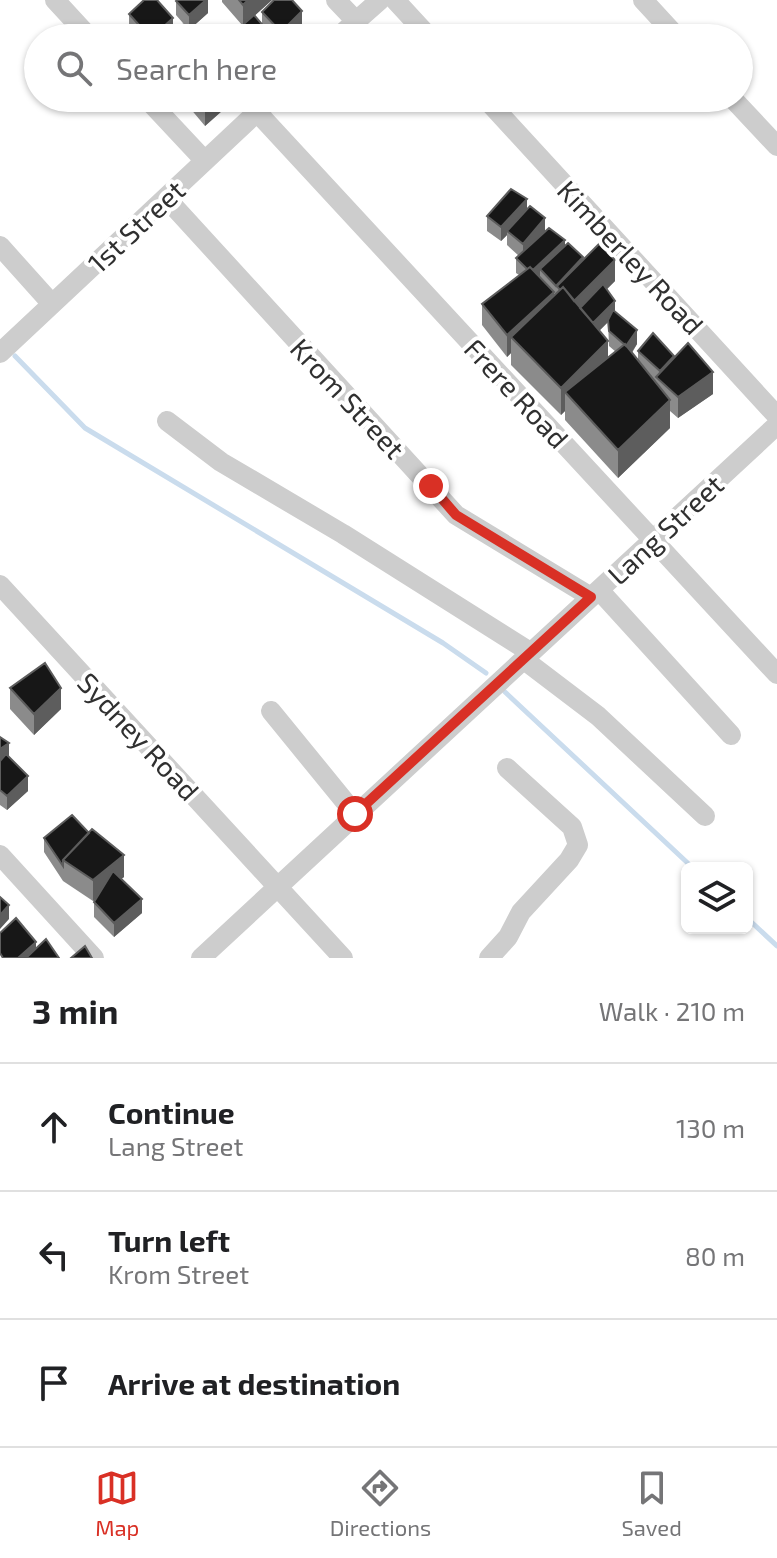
<!DOCTYPE html>
<meta charset="utf-8">
<style>
body{margin:0;font-family:"Exo 2",sans-serif;background:#f6f6f6;color:#202124}
.controls{position:absolute;right:24px;bottom:24px;display:grid;overflow:hidden;border-radius:12px;box-shadow:0 2px 6px #0004}
.controls button{width:72px;height:72px;display:grid;place-items:center;padding:0;border:0;border-bottom:2px solid #e0e0e0;background:#fff;color:#202124;font:40px sans-serif}
.stop{position:absolute;width:24px;height:24px;margin:-18px;border:6px solid #d93025;border-radius:50%;background:#fff}
.stop.end{background:#d93025;border-color:#fff;box-shadow:0 2px 8px #0008}
.list{margin:0;padding:0;list-style:none}
h2{display:flex;justify-content:space-between;align-items:center;height:104px;margin:0;padding:0 32px;font-size:34px}
h2 small{font-size:26px;font-weight:400;color:#757577}
.list li{display:grid;grid-template-columns:52px 1fr auto;gap:24px;align-items:center;box-sizing:border-box;height:128px;padding:0 32px;border-top:2px solid #e0e0e0}
.list b{display:block;font-size:30px;white-space:nowrap}
.list p{margin:0;font-size:26px;white-space:nowrap;color:#757577}
.list em{font-size:26px;font-style:normal;color:#757577}
.icon{flex:none;width:44px;height:44px;fill:none;stroke:currentColor;stroke-width:2;stroke-linecap:round;stroke-linejoin:round}
.map{position:relative;flex:none;width:777px;height:958px;overflow:hidden}
.search{position:absolute;background:#fff;box-shadow:0 2px 6px #0004;left:24px;right:24px;top:24px;height:88px;display:flex;align-items:center;gap:20px;box-sizing:border-box;padding:0 28px;border-radius:44px;color:#757577;font-size:30px}
.sheet{height:488px;background:#fff}
nav{display:flex;justify-content:space-around;align-items:center;box-sizing:border-box;height:112px;border-top:2px solid #e0e0e0;background:#fff;font-size:22px;color:#757577}
nav a{display:grid;justify-items:center;gap:4px}
nav .on{color:#d93025}
.map>svg:first-child{display:block}
.lines{fill:none;stroke-linecap:round;stroke-linejoin:round}
.stream{stroke:#cadced;stroke-width:5}
.minor{stroke:#cdcdcd;stroke-width:20}
.wall{fill:#8b8b8b;fill-rule:evenodd}
.shaded-wall{fill:#5d5d5d}
.building{fill:#171717;stroke:#5d5d5d;stroke-width:2}
.route{stroke:#d93025;stroke-width:10}
.labels{text-anchor:middle;dominant-baseline:central;stroke-width:8;stroke-linejoin:round;paint-order:stroke}
.street-label{font-size:28px;fill:#303030;stroke:#fff}
</style>
<div class="map">
<svg width="777" height="958" viewBox="0 0 777 958">
<rect width="100%" height="100%" fill="#fff"/>
<g class="lines">
<path class="stream" d="M15,356L85,428L443,643L486,673
M505,692L693,868
M747,918L777,946"/>
<path class="minor" d="M55,0L90,38
M336,0L356,21
M395,0L430,38
M643,0L678,38
M337,38L380,0
M146,98L205,161
M485,98L777,416
M732,98L777,146
M257,112L777,674
M167,199L456,515L591,597
M0,246L52,304
M0,353L272,98
M167,421L221,462L343,534L530,652
M0,585L343,958
M599,590L731,735
M523,659L598,716L705,816
M271,711L355,814
M0,855L94,958
M201,958L777,425
M489,958L508,937L521,912L569,860L578,845L572,827L507,768"/>
</g>
<path class="wall" d="M208,0V13L189,30L176,15V1Z
M222,0H272L254,16L262,24V12L302,26L289,38H273L265,30V38H237V30L242,25L222,2Z
M159,2L173,32L167,38H137L129,28V14Z
M184,98H232V102L205,126L184,101Z
M527,210L545,231L583,260L615,281L607,289L615,312L637,344L632,353L638,361V351L674,358L713,394L678,418L670,411V428L618,478L565,420V411L561,415L511,365V353L507,357L482,325V304L519,275L516,273V258L519,256L507,245V235L501,241L487,231V216ZM608,322L609,346L616,352L608,358L599,331Z
M10,688L61,709L34,735L10,709Z
M0,737L9,757L28,791L7,810L0,805Z
M44,838L124,877L121,879L142,913L114,937L94,917V902L97,898L93,901L63,881L44,852Z"/>
<path class="shaded-wall" d="M206,0H208V13L189,30V15Z
M248,0H272L243,26V5Z
M302,11V26L289,38H281V32Z
M173,18V32L167,38H151Z
M265,28V38H258V34Z
M212,98H232V102L205,126V104Z
M527,199V213L507,231V235L501,241V227Z
M545,218V232L523,259V244Z
M565,240V254L540,269V278L530,272Z
M615,260V281L578,318L573,302Z
M554,292V313L511,337V353L507,357V335Z
M615,301V315L587,343V329Z
M637,330V344L626,361V346Z
M608,341V369L565,392V411L561,415V388Z
M713,372V394L678,418V397Z
M670,400V428L618,478V450Z
M61,688V709L34,735V714Z
M9,743V757L0,763V749Z
M28,776V791L7,810V796Z
M124,855V877L93,901V880Z
M142,899V913L114,937V923Z
M9,905V919L0,929V915Z
M36,942V956L35,958H18Z"/>
<path class="building" d="M144,0H157L173,18L151,38L129,14Z
M177,0H206L189,15L176,1Z
M239,0H248L243,5Z
M274,0H292L302,11L281,32L262,12Z
M254,15L265,28L258,34L262,38H244L237,30Z
M183,25L195,38H169Z
M199,98H212L205,104Z
M511,189L527,199L501,227L487,216Z
M530,206L545,218L523,244L507,231Z
M549,228L565,240L533,270L530,267L527,269L516,258Z
M568,243L583,257L556,286L540,269Z
M599,244L615,260L574,301L563,287L560,290L557,286Z
M530,267L554,292L507,335L482,304Z
M603,284L615,301L593,323L580,308Z
M563,287L608,341L561,388L511,337Z
M613,310L637,330L626,346L609,331L608,320Z
M653,333L674,356L660,371L638,351Z
M688,343L713,372L678,397L656,377Z
M625,344L670,400L618,450L565,392Z
M45,663L61,688L34,714L10,688Z
M0,737L9,743L0,749Z
M6,754L28,776L7,796L0,790V761Z
M72,815L89,833L63,860V866L44,838Z
M92,829L124,855L93,880L63,860Z
M113,871L142,899L114,923L94,902Z
M0,897L9,905L0,915Z
M16,918L36,942L18,958H3L0,953V933Z
M46,939L59,958H26Z
M85,946L92,958H71Z"/>
<g class="lines">
<path class="route" d="M355,814L591,597L456,515L431,486"/>
</g>
<g class="labels">
<g class="street-label">
<text transform="translate(136 226) rotate(-43)">1st Street</text>
<text transform="translate(631 257) rotate(47)">Kimberley Road</text>
<text transform="translate(517 393) rotate(47)">Frere Road</text>
<text transform="translate(348 398) rotate(47)">Krom Street</text>
<text transform="translate(665 529) rotate(-43)">Lang Street</text>
<text transform="translate(139 736) rotate(47)">Sydney Road</text>
</g>
</g>
</svg>
<div class="controls">
<button><svg class="icon" aria-label="layers" viewBox="0 0 24 24"><path d="M12 4l9 5-9 5-9-5zM3 14l9 5 9-5"/></svg></button>
</div>
<div class="stop" style="left:355px;top:814px"></div>
<div class="stop end" style="left:431px;top:486px"></div>
<div class="search"><svg class="icon" aria-label="search" viewBox="0 0 24 24"><circle cx="10" cy="10" r="6"/><path d="M15 15l6 6"/></svg>Search here</div>
</div>
<section class="sheet">
<h2>3 min<small>Walk · 210 m</small></h2>
<ul class="list">
<li><svg class="icon" aria-label="ahead" viewBox="0 0 24 24"><path d="M12 20V5M6 11l6-6 6 6"/></svg><div><b>Continue</b><p>Lang Street</p></div><em>130 m</em></li>
<li><svg class="icon" aria-label="left" viewBox="0 0 24 24"><path d="M17 20v-9H6M10 6l-5 5 5 5"/></svg><div><b>Turn left</b><p>Krom Street</p></div><em>80 m</em></li>
<li><svg class="icon" aria-label="arrive" viewBox="0 0 24 24"><path d="M6 21V4h12l-3 4 3 4H6"/></svg><div><b>Arrive at destination</b></div></li>
</ul>
</section>
<nav>
<a class="on"><svg class="icon" aria-label="map" viewBox="0 0 24 24"><path d="M3 6l6-2 6 2 6-2v14l-6 2-6-2-6 2zM9 4v14M15 6v14"/></svg>Map</a>
<a><svg class="icon" aria-label="directions" viewBox="0 0 24 24"><path d="M12 3l9 9-9 9-9-9zM9 14v-3h6M13 9l2 2-2 2"/></svg>Directions</a>
<a><svg class="icon" aria-label="saved" viewBox="0 0 24 24"><path d="M7 4h10v16l-5-4-5 4z"/></svg>Saved</a>
</nav>
